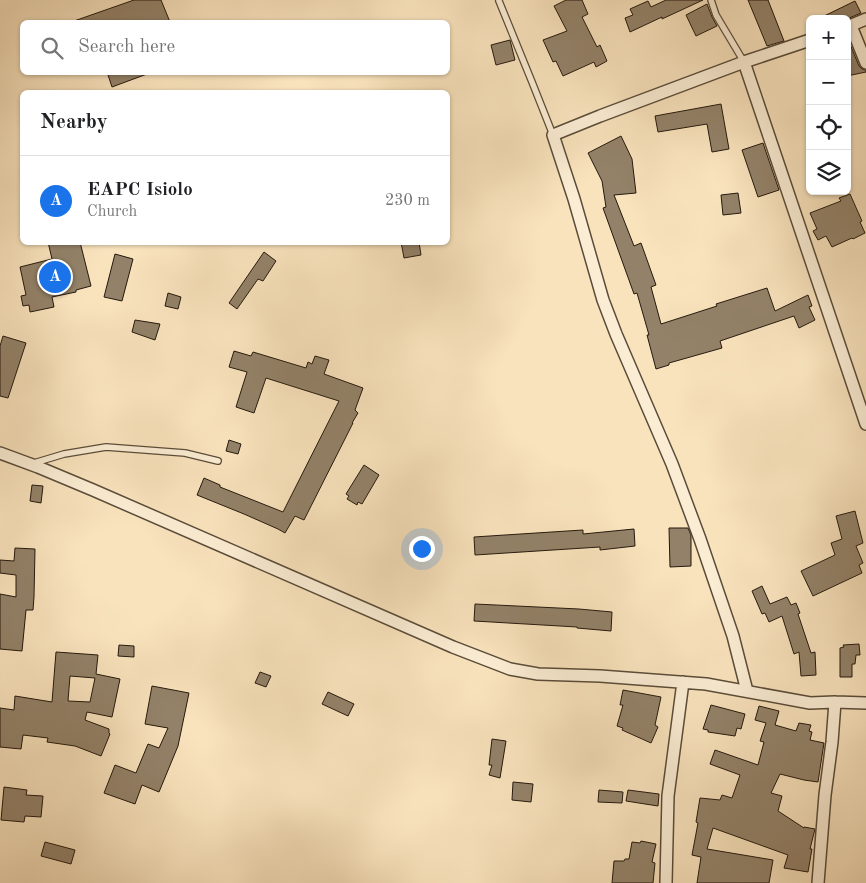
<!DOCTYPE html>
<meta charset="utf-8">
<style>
body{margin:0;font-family:"Old Standard TT",serif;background:#f6f6f6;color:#202124}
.controls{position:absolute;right:15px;top:15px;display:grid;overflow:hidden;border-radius:8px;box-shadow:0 1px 4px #0004}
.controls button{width:45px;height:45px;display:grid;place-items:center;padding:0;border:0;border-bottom:1px solid #e0e0e0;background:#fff;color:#202124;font:25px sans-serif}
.you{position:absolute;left:421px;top:548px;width:18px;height:18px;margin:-12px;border:4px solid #fff;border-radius:50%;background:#1a73e8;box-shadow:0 0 0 8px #1a73e833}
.badge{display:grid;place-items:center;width:32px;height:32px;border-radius:50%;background:#1a73e8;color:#fff;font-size:16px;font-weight:700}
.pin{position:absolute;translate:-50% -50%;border:2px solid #fff;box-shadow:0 1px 5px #0006}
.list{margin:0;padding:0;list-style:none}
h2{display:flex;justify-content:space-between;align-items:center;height:65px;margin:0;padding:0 20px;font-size:21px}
h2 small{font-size:16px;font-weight:400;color:#757577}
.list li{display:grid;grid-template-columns:32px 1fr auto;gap:15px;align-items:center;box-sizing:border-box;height:90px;padding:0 20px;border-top:1px solid #e0e0e0}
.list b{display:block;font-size:19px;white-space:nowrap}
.list p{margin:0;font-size:16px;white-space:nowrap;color:#757577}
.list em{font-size:16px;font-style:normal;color:#757577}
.icon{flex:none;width:28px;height:28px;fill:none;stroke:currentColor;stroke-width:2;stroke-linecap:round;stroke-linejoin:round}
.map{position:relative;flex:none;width:866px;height:883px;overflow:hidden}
.search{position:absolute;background:#fff;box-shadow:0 1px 4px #0004;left:20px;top:20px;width:430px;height:55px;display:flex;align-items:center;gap:12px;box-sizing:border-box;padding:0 18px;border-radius:8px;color:#757577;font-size:19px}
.panel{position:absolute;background:#fff;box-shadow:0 1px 4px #0004;left:20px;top:90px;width:430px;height:155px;border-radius:8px}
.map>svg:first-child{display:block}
.building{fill:#938269;stroke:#25190d;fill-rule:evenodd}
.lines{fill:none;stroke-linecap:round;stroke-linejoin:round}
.service-casing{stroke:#5a4c39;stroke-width:8}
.minor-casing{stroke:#5a4c39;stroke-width:14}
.service{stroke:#fbedd4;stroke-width:5.5}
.minor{stroke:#fbedd4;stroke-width:11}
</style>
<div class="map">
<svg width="866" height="883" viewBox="0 0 866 883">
<rect width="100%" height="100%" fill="#f9e3bd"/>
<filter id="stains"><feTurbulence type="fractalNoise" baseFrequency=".004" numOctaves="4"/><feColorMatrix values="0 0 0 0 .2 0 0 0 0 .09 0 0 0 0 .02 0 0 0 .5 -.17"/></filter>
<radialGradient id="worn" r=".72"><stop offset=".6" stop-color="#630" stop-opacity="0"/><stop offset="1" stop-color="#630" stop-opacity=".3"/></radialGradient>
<path class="building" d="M134,0H161L170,22H74V21Z
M566,0H582L588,14L582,17L597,47L600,45L607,61L596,67L594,62L563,76L556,61L553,62L543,40L567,31L554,6Z
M666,0H703L662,19V17L630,32L625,18L633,15L630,9L648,1L651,7Z
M748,0H768L784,41L767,46Z
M855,1L861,13L847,19H818Z
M707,4L712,17L717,26L696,36L686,15Z
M847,37L859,66L862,69L866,70V72L847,76Z
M510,40L515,60L496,65L491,45Z
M107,72H147V74L112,87Z
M721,104L729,149L712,152L707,124L658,132L655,116Z
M621,136L632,159L636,193L614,195L634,246L641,243L656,285L651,287L661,324L717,306L716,304L767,288L775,311L808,295L812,306L809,307L815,320L799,328L794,316L720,341L722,348L669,363V365L656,369L647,335H649L637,293L634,294L603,208L606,207L602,181L588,153Z
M763,143L779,190L758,197L742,150Z
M738,193L741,213L723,215L721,195Z
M850,194L862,221L860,222L865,233L853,239L852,238L832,247L826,236L818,240L813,231L817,229L810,213L841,201L839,198Z
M48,242H80L91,286L76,290V292L52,297L54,307L30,312L29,305L23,306L21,296L26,295L20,267L52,259Z
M401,242H419L421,255L404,258Z
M264,252L276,261L263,281L258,279L237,309L229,303Z
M115,254L133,259L122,301L104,297Z
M168,293L181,297L178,309L165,306Z
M135,320L160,324L155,340L132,332Z
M3,336L26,343L8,398L0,396V346Z
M234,351L251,356L253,352L306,368L308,362L312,364L315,356L329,360L324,374L363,388L355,410L358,413L352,423H353L304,520L295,516L285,533L278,529L244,514L197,495L204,478L220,485V487L283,512L339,401L266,378L254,413L236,407L247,372L229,367Z
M229,440L241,444L238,454L226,451Z
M364,465L379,475L362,504L358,502L357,505L347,499L349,496L346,494Z
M32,485L43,486L41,503L30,501Z
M855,511L863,543L856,546L863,563L859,565L862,573L813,596L801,571L835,555L831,543L842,539L836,516Z
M669,528H688L691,535V566L670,567Z
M634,529L635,546L600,550V547L475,555L474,537L583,530V534Z
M15,548L35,549L34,597L33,610H26L22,651L0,649V594L16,597V575L0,573V560L14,561Z
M762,586L770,604L787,597L791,605L796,603L800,613L798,614L811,653L815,652L816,675L801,676L799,652L794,654L782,616L769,622L765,613L762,614L752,591Z
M475,604L579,609L612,612L611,631L577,628V627L474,621Z
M859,644L860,655H856L855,664H852V677H840V648L844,647L843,645Z
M119,645L134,646V657L118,656Z
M56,652L98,655L96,674L120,679L112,717L87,712L85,720L109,729V733L110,734L101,756L75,746L47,742L48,738L23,735L21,749L0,747V708L14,710L15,696L52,702ZM70,676L95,678L90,702L68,701Z
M260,672L271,676L266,687L255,683Z
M152,686L189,693L178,746L159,792L142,785L135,804L104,793L115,765L136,773L148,744L159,748L168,728L145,724Z
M623,690L661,697L655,725L658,727L651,743L622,730L623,728L617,726L623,705H620Z
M328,692L354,704L348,716L322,704Z
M711,705L745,714L741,729L737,728L735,736L708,732V730L703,729Z
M759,706L779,711L775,725L796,731L799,723L811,725L809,731L812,732L810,740L824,743L818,782L804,780L780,774L771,793L782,796L778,811L804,828V827L815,829L810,849H812L808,872L784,868L788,855L713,828L707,849L773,860L769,883H697L701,857L692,855L698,823L696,822L700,798L720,800L722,795L732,798L740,775L710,764L715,750L758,765L764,742L760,741L766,723L755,720Z
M492,739L506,741L500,778L489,775L492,765H489Z
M513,782L533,784L531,802L512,800Z
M4,787L27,790L26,795L43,796L41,817L25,816L24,822L1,820Z
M599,790L623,792L622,803L598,802Z
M628,790L659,794L658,806L626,801Z
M641,841L656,844L652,862L655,863L653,883H612L614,861H624L625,859H629L632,842L640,843Z
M45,842L75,850L71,864L41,856Z"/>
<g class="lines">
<g class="service-casing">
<path id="service" d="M711,0L716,15L744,62
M499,1L532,82L553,135
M34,463L64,454L106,447L185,453L218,461"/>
</g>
<g class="minor-casing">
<path id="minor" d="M851,26L866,63
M847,27L866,19
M744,62L866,424
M0,453L38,467L93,490L453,647L510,669L538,674L600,676L706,684L810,703L835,702L866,703
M747,691L733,636L700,539L672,464L616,334L603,300L574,199L553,135L600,116L744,62L810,40
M666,883L668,796L683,682
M818,883L825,795L832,742L835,702"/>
</g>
<use href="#service" class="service"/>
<use href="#minor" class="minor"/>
</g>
<rect width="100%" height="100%" filter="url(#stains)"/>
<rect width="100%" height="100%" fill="url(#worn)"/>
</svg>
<div class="controls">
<button>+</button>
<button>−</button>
<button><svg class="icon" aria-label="locate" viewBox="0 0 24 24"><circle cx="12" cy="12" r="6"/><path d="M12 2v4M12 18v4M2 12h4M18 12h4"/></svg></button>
<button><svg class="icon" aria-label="layers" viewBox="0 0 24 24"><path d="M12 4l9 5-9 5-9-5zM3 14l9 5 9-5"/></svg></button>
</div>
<div class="you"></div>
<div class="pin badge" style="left:55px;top:277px">A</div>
<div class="search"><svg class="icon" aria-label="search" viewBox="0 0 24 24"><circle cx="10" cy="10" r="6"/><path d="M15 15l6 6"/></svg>Search here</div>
<section class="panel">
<h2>Nearby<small></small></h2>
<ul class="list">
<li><span class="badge">A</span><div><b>EAPC Isiolo</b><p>Church</p></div><em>230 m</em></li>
</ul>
</section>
</div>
